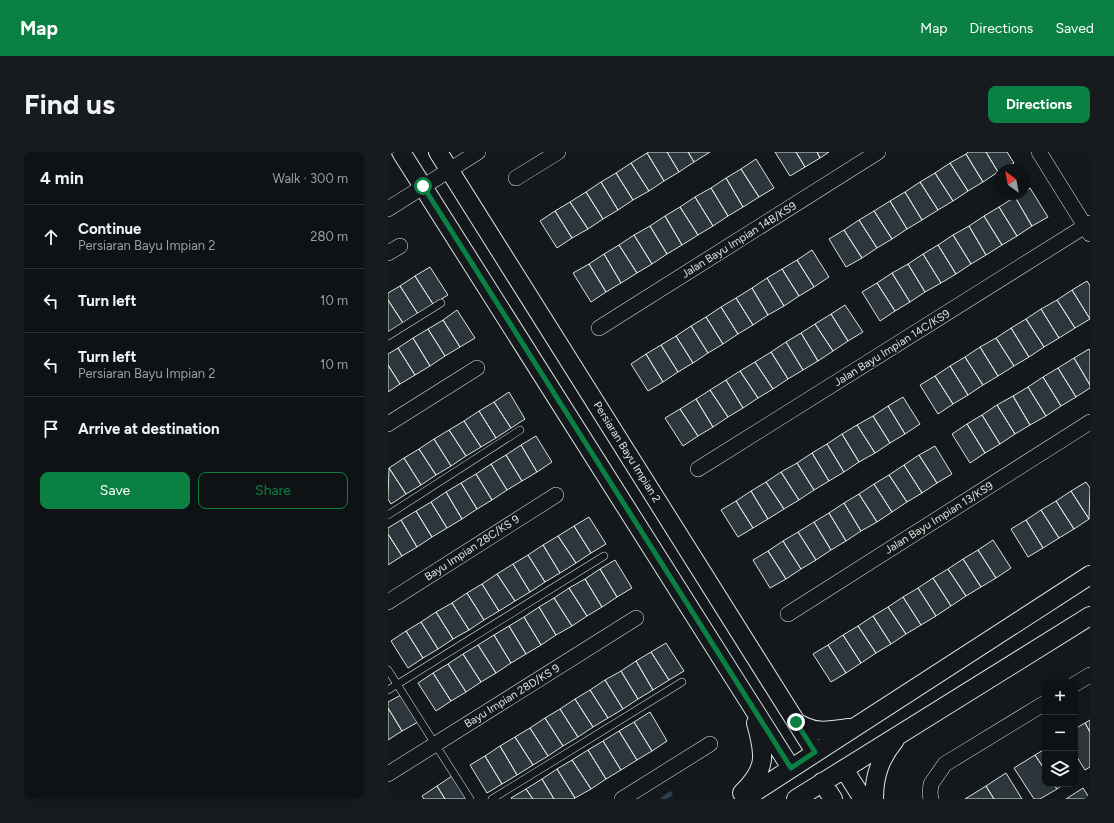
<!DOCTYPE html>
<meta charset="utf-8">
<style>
body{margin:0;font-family:Figtree,sans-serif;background:#181b1e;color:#f1f3f6}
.controls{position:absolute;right:12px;bottom:12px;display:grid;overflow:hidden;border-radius:8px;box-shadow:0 4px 16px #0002}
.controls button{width:36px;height:36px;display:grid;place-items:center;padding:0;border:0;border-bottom:1px solid #2f3234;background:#0f1215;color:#f1f3f6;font:20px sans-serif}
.compass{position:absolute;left:606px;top:12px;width:36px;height:36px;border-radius:50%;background:#0f1215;box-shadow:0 4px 16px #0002;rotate:328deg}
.stop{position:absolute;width:12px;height:12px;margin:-9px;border:3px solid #0b8043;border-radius:50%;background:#fff}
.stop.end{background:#0b8043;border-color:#fff;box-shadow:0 1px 4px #0008}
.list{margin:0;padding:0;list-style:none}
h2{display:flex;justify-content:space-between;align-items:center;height:52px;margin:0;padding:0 16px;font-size:17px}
h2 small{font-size:13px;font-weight:400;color:#9b9ea0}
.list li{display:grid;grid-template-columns:26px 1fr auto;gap:12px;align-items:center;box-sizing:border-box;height:64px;padding:0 16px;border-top:1px solid #2f3234}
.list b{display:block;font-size:15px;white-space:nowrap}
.list p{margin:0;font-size:13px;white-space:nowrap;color:#9b9ea0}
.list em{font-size:13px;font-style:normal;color:#9b9ea0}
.actions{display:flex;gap:8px;padding:12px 16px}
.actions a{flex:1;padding:9px 0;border:1px solid #0b8043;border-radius:8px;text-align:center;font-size:14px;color:#0b8043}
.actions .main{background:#0b8043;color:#fff}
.icon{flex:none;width:22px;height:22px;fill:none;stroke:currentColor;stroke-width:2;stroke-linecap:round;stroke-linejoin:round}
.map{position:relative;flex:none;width:702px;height:647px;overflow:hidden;border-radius:8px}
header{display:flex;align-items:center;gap:24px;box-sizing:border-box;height:56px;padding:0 20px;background:#0b8043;color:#fff}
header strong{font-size:19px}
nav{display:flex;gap:22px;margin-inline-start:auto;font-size:14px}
.intro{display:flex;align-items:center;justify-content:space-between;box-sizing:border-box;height:96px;padding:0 24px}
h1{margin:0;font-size:28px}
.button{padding:10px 18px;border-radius:8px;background:#0b8043;color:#fff;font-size:14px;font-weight:700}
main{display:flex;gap:24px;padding:0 24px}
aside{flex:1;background:#0f1215;border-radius:8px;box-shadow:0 4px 16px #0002}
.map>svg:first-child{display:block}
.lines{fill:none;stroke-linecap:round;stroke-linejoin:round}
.stream{stroke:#2f3f4d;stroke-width:5}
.building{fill:#2c363c;stroke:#d8e6dc}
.service-casing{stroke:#d8e6dc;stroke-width:8}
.minor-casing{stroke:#d8e6dc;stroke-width:16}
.tertiary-casing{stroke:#d8e6dc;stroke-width:20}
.service{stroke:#14181c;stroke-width:7}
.minor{stroke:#14181c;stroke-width:15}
.tertiary{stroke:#14181c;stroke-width:18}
.route{stroke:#0b8043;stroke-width:5}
.labels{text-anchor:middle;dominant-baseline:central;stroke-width:3;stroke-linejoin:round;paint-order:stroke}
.street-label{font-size:11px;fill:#d8e6dc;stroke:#14181c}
</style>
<header>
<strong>Map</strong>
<nav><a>Map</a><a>Directions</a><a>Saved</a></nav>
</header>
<div class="intro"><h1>Find us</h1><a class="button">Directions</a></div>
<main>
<aside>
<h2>4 min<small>Walk · 300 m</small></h2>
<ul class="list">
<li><svg class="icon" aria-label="ahead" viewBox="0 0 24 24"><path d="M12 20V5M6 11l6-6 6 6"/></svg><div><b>Continue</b><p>Persiaran Bayu Impian 2</p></div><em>280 m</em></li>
<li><svg class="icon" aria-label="left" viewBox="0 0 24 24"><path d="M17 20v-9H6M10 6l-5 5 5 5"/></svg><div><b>Turn left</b></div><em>10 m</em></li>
<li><svg class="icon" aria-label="left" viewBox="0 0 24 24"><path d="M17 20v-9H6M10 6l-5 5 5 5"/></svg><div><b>Turn left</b><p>Persiaran Bayu Impian 2</p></div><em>10 m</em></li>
<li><svg class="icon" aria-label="arrive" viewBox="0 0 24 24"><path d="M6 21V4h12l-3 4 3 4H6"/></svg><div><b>Arrive at destination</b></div></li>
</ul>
<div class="actions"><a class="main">Save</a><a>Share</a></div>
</aside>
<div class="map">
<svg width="702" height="647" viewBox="0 0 702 647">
<rect width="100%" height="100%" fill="#14181c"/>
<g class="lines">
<path class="stream" d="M275,647L282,642"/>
</g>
<path class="building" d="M261,0H279L291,20L276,29L259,1Z
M279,0H300L306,10L291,20Z
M300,0H322L306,10Z
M387,0H408L417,15L402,24Z
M408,0H429L432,6L417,15Z
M429,0H441L432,6Z
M580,0H598L610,20L595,30L578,2Z
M598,0H619L626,11L610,20Z
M259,1L276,29L261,39L243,11Z
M578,2L595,30L580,39L562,11Z
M368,7L386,36L371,45L353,17Z
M243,11L261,39L245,48L228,21Z
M562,11L580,39L565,49L547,21Z
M353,17L371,45L355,55L338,26Z
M228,21L245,48L230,58L213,30Z
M547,21L565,49L550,58L532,30Z
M338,26L355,55L340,64L323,36Z
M213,30L230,58L215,67L198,40Z
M532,30L550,58L534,68L517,40Z
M323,36L340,64L325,74L307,45Z
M642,36L660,65L644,74L627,45L636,42V40Z
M198,40L215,67L200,77L182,50Z
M517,40L534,68L519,77L502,49Z
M307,45L325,74L310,83L292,55Z
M627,45L644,74L629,84L611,55Z
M502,49L519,77L504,87L486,59Z
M182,50L200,77L184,86L167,59Z
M292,55L310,83L294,93L277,64Z
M611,55L629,84L614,93L596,64Z
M167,59L184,86L169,96L152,69Z
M486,59L504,87L489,96L471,68Z
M277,64L294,93L279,102L262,74Z
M596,64L614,93L598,103L581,74Z
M471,68L489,96L474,106L456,78Z
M262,74L279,102L264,112L246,83Z
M581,74L598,103L583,112L565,83Z
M456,78L474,106L458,115L441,87Z
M246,83L264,112L249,121L231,93Z
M565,83L583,112L568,122L550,93Z
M231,93L249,121L233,131L216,102Z
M550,93L568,122L553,131L535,102Z
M424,98L441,125L426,135L409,108Z
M216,102L233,131L218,140L201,112Z
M535,102L553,131L537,140L520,112Z
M409,108L426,135L411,144L394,117Z
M201,112L218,140L203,150L185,121Z
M520,112L537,140L522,150L504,121Z
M42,115L60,143L45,152L27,124Z
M394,117L411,144L396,154L379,126Z
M504,121L522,150L507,159L489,131Z
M27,124L45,152L30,162L12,134Z
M379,126L396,154L380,163L364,136Z
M699,129L702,134V167L684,138Z
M489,131L507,159L492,169L474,140Z
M12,134L30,162L15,171L0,148V141Z
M364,136L380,163L365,173L348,146Z
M684,138L702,167L687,176L669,148Z
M348,146L365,173L350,182L333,155Z
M0,148L15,171L0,181Z
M669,148L687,176L671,186L653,157Z
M457,153L475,180L460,189L443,162Z
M333,155L350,182L335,192L318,165Z
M653,157L671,186L656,195L638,167Z
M69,158L87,186L72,195L55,168Z
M443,162L460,189L445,199L427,172Z
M318,165L335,192L320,201L303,174Z
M638,167L656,195L641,205L623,176Z
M55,168L72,195L57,204L40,177Z
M427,172L445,199L430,209L413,181Z
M303,174L320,201L305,211L288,184Z
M623,176L641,205L626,214L608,186Z
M40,177L57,204L42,214L25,186Z
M413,181L430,209L415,218L398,190Z
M288,184L305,211L290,220L273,193Z
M25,186L42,214L27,223L10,196Z
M608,186L626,214L610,224L592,195Z
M398,190L415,218L400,227L383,200Z
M273,193L290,220L275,230L258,202Z
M592,195L610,224L595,233L577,205Z
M10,196L27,223L12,232L0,213V202Z
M701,197L702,199V233L686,206Z
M383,200L400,227L385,237L367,210Z
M258,202L275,230L260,239L243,212Z
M577,205L595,233L580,243L562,214Z
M686,206L702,233V236L688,245L670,216Z
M367,210L385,237L370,246L352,219Z
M0,213L12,232L0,240Z
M562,214L580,243L565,252L547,224Z
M670,216L688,245L673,254L655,225Z
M352,219L370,246L355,256L338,228Z
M547,224L565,252L550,262L532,233Z
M655,225L673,254L658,264L640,235Z
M338,228L355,256L340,265L322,238Z
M640,235L658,264L642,273L625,244Z
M322,238L340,265L325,275L308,247Z
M121,240L137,267L123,276L106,250Z
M625,244L642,273L627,282L609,253Z
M515,245L532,272L517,282L500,254Z
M308,247L325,275L310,284L292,257Z
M106,250L123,276L108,286L91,259Z
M609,253L627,282L612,292L594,263Z
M500,254L517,282L502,291L485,264Z
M292,257L310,284L295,294L277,266Z
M91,259L108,286L93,295L76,269Z
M594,263L612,292L597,301L579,272Z
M485,264L502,291L487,301L469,273Z
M76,269L93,295L78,304L61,278Z
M579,272L597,301L582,311L564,282Z
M469,273L487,301L471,310L454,282Z
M61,278L78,304L63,314L46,287Z
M454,282L471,310L456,320L439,292Z
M148,284L164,310L149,320L133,293Z
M46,287L63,314L48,323L31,297Z
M439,292L456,320L441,329L424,301Z
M133,293L149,320L134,329L118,303Z
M547,294L564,322L549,331L531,303Z
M31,297L48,323L33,333L16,306Z
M424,301L441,329L426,338L409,311Z
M118,303L134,329L119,338L103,312Z
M531,303L549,331L534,341L516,313Z
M16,306L33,333L18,342L1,316Z
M409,311L426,338L411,348L393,320Z
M103,312L119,338L104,348L88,322Z
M516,313L534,341L519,350L501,323Z
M1,316L18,342L3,352L0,347Z
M393,320L411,348L396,357L378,330Z
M88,322L104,348L89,357L73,331Z
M501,323L519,350L504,360L486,332Z
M378,330L396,357L380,367L363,339Z
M698,330L702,336L701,367L683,339Z
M73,331L89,357L74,367L58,340Z
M486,332L504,360L489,370L471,342Z
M363,339L380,367L365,376L348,349Z
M683,339L701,367L686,377L668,349Z
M58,340L74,367L59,376L43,350Z
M471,342L489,370L473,379L456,351Z
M348,349L365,376L350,385L333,358Z
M668,349L686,377L671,386L653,358Z
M43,350L59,376L44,385L28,359Z
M456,351L473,379L458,389L441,361Z
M653,358L671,386L655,396L638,368Z
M28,359L44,385L29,395L13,368Z
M441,361L458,389L443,398L426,370Z
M201,365L218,392L203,401L186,374Z
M13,368L29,395L14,404L0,382V376Z
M638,368L655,396L640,405L623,377Z
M426,370L443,398L428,408L410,380Z
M186,374L203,401L188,411L170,384Z
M410,380L428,408L413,417L395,389Z
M0,382L14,404L0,413Z
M170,384L188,411L172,421L155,393Z
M605,388L623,416L608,426L590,398Z
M395,389L413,417L398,427L380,399Z
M155,393L172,421L157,430L140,403Z
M590,398L608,426L593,435L575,407Z
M380,399L398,427L382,436L365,408Z
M140,403L157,430L142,440L125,412Z
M575,407L593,435L578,444L560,417Z
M227,408L244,436L229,445L212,417Z
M125,412L142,440L127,449L109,422Z
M212,417L229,445L214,455L197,427Z
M560,417L578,444L563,454L545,426Z
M109,422L127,449L111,459L94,432Z
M545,426L563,454L548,464L530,436Z
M197,427L214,455L199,464L181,436Z
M94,432L111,459L96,468L79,441Z
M181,436L199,464L184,474L166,446Z
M530,436L548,464L533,473L515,445Z
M79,441L96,468L81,478L64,451Z
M515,445L533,473L518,482L500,455Z
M166,446L184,474L168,483L151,455Z
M64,451L81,478L65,487L48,460Z
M151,455L168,483L153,493L136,465Z
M500,455L518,482L503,492L485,464Z
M48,460L65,487L50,497L33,470Z
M485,464L503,492L488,501L470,474Z
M136,465L153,493L138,502L121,474Z
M33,470L50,497L35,506L18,479Z
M121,474L138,502L123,511L106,483Z
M470,474L488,501L473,511L455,483Z
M18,479L35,506L20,516L3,489Z
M106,483L123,511L108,521L90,493Z
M455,483L473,511L458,521L440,493Z
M278,491L296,519L281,528L263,500Z
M90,493L108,521L93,530L75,502Z
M440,493L458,521L443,530L425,502Z
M263,500L281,528L265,538L248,509Z
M75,502L93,530L78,540L60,512Z
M248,509L265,538L250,547L233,519Z
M60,512L78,540L63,549L45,521Z
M233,519L250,547L235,557L217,528Z
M45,521L63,549L48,559L30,531Z
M217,528L235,557L220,566L202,538Z
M202,538L220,566L205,575L187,547Z
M13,543L30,570L14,579L0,556V550Z
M187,547L205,575L190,585L172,557Z
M0,556L14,579L0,588Z
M172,557L190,585L175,594L157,566Z
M262,560L279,589L264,599L246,570Z
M157,566L175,594L160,604L142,576Z
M702,568V580L697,571Z
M246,570L264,599L249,608L231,579Z
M697,571L702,580V615L697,618L687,602V577Z
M142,576L160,604L145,613L127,585Z
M231,579L249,608L233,618L215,589Z
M127,585L145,613L129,623L112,594Z
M215,589L233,618L218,627L200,598Z
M112,594L129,623L114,632L97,604Z
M657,597V618L647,603Z
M200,598L218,627L203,637L184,608Z
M647,603L657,618V632H665L669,637L652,647H646L626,616Z
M97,604L114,632L99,641L82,613Z
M184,608L203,637L187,646L169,617Z
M169,617L187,646L186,647H166L154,627Z
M618,621L634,647H606L598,634Z
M64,624L79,647H57L49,634Z
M154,627L166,647H145L138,637Z
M665,632H676L669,637Z
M49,634L57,647H36L34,644Z
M598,634L606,647H577Z
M695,636L702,647H678Z
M138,637L145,647H124L123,646Z"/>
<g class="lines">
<g class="service-casing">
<path id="service" d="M0,184L53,151
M0,363L132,278
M0,518L82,647
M0,538L216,404
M104,647L294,530"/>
</g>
<g class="minor-casing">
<path id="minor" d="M651,0L702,82
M128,26L170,0
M0,57L90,0
M0,101L12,94
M211,176L490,0
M0,272L89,216
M310,317L702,71
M0,450L168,343
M400,462L702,270
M687,532L702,523
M0,622L248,466
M234,647L322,592
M543,647L542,641L543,632L557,612L657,551"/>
</g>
<g class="tertiary-casing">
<path id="tertiary" d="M13,0L403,616
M50,0L427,600
M408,570C427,582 439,579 461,576
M456,617L475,647
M434,630L445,647
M354,641C379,617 377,603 368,571
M356,647L702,423
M408,647L702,464
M486,647C486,624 492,606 507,588"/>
</g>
<use href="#service" class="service"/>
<use href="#minor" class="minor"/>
<use href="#tertiary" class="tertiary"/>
</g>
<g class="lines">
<path class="route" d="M35,34L403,616L427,600L408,570"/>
</g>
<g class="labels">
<g class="street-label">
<text transform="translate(351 88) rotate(-32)">Jalan Bayu Impian 14B/KS9</text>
<text transform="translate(504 196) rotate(-32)">Jalan Bayu Impian 14C/KS9</text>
<text transform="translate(239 300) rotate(58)">Persiaran Bayu Impian 2</text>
<text transform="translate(551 366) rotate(-32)">Jalan Bayu Impian 13/KS9</text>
<text transform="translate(84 396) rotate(-33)">Bayu Impian 28C/KS 9</text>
<text transform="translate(124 544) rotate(-32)">Bayu Impian 28D/KS 9</text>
</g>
</g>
</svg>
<div class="controls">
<button>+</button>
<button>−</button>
<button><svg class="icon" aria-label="layers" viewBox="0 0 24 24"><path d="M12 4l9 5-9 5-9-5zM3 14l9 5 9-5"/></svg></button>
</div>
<svg class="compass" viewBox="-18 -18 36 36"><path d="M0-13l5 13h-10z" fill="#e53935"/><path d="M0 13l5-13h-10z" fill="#9b9ea0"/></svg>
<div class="stop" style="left:35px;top:34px"></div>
<div class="stop end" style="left:408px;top:570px"></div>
</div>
</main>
